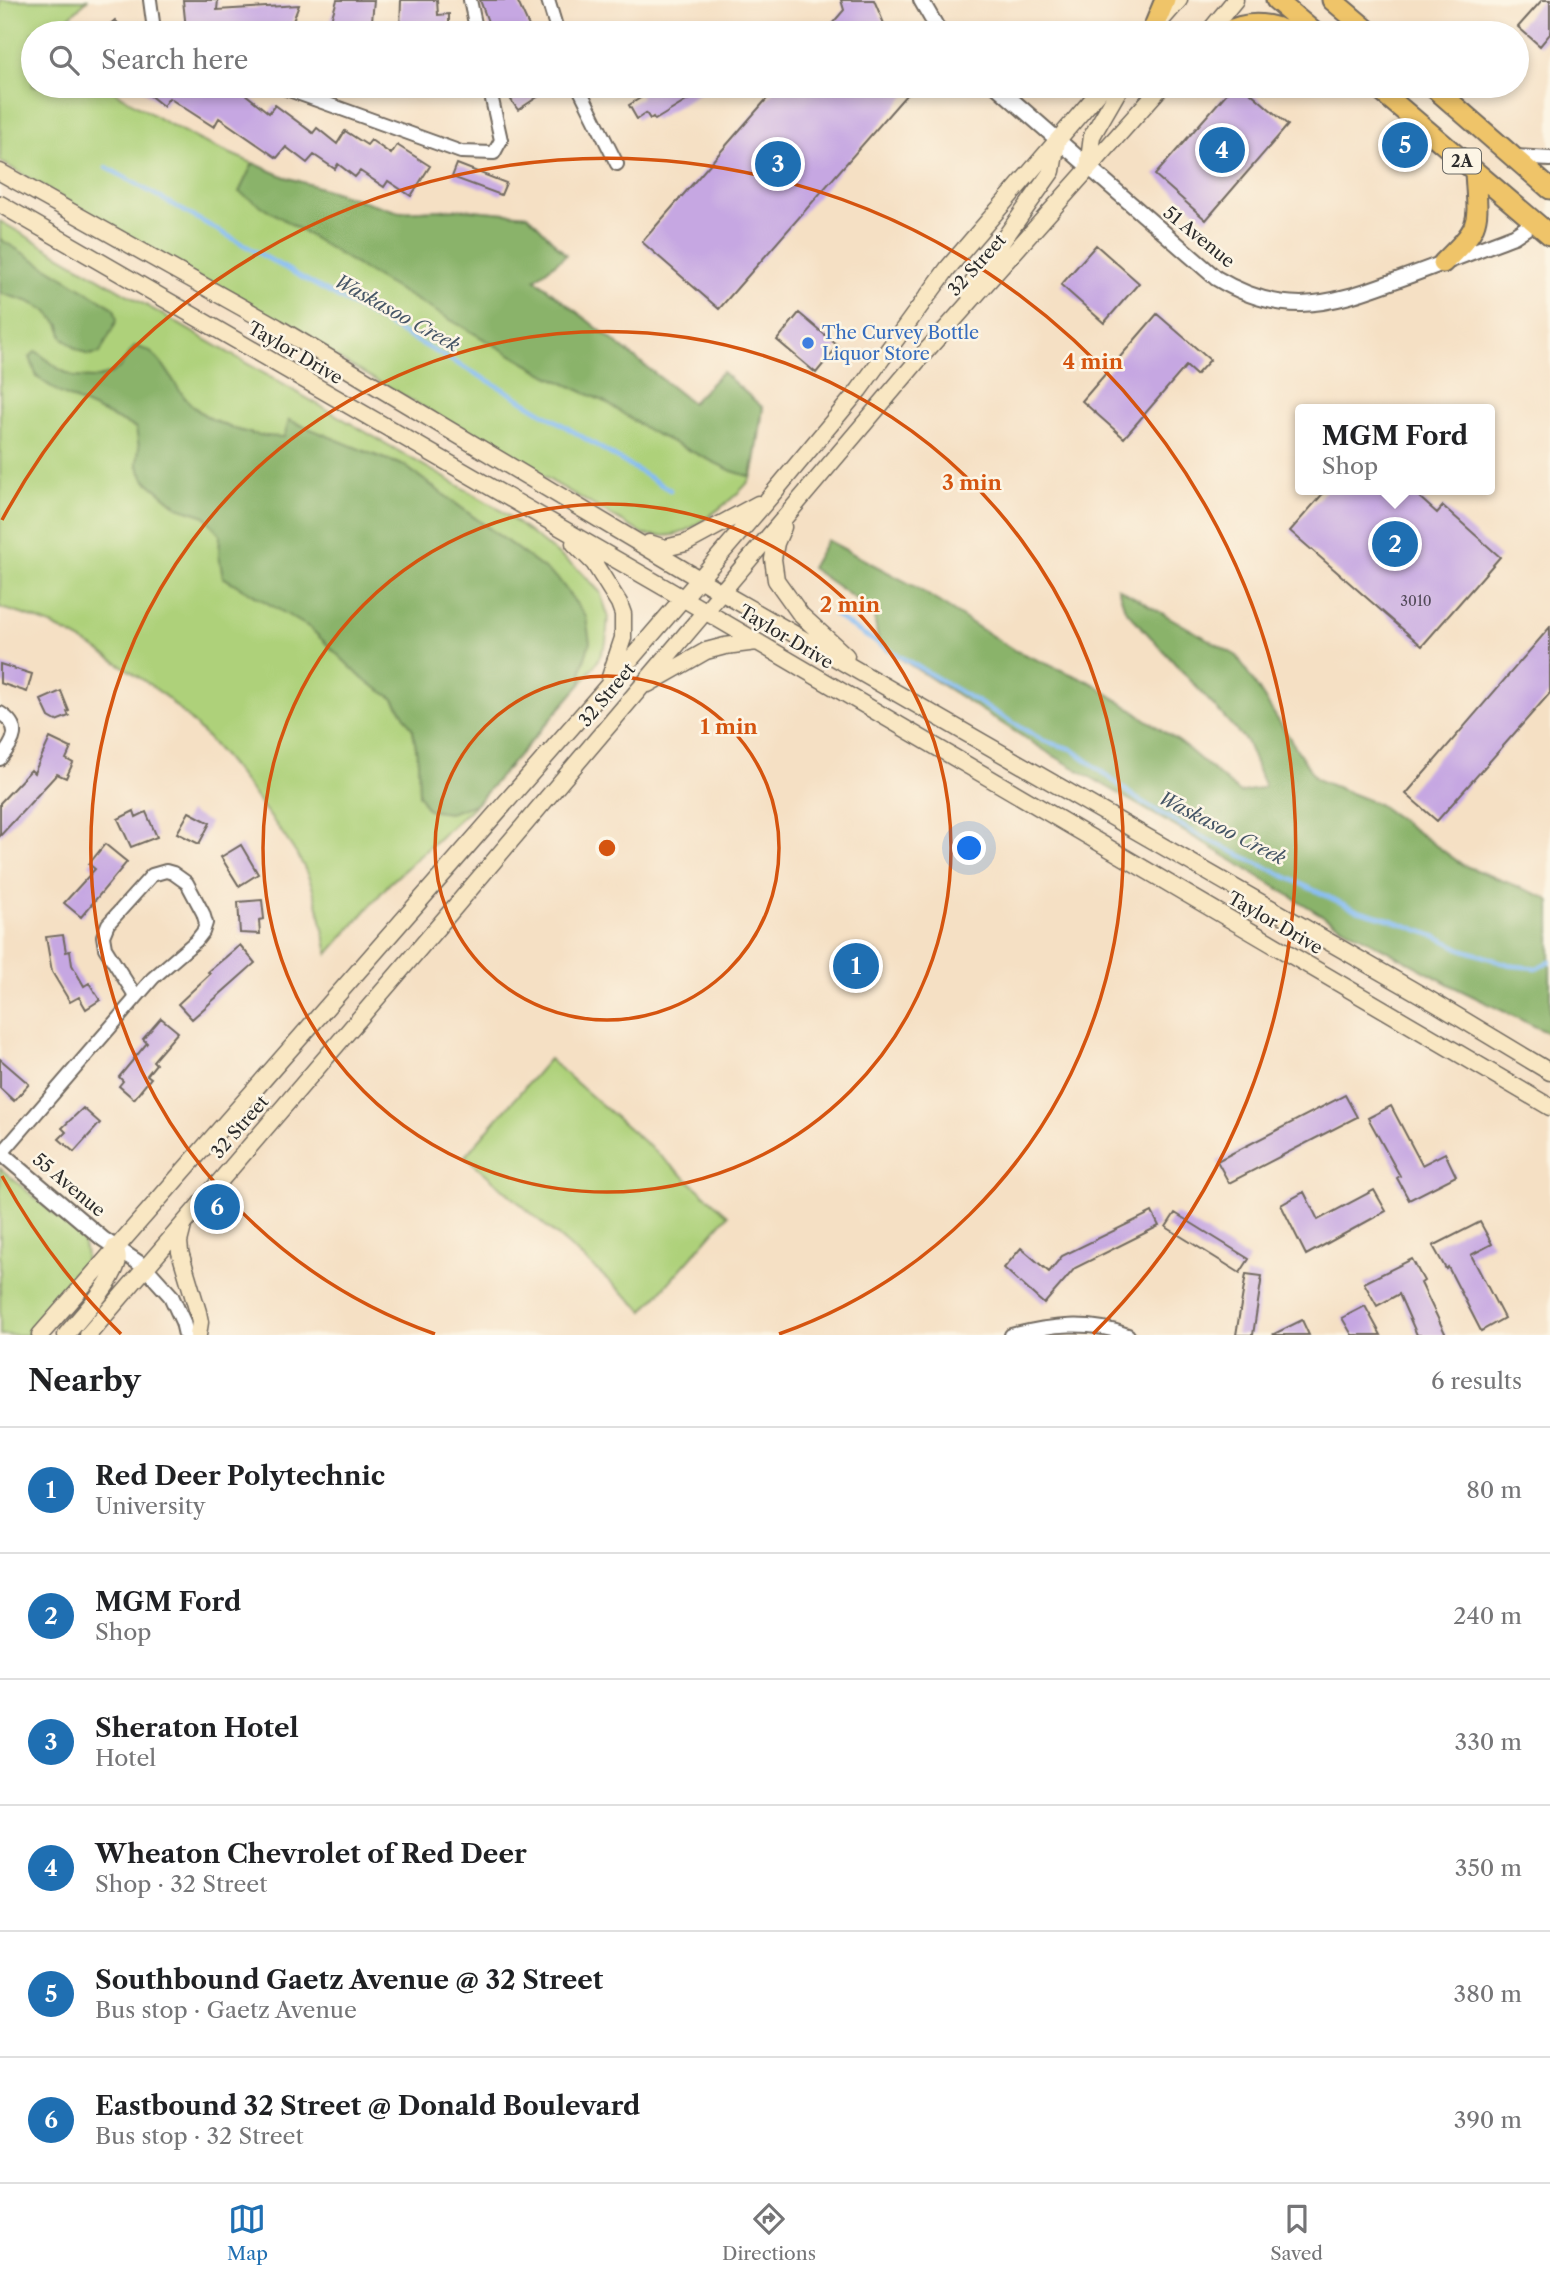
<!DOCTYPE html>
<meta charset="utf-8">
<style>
body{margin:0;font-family:"Libre Caslon Text",serif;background:#f6f6f6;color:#202124}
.you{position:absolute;left:970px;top:849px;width:24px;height:24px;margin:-18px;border:5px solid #fff;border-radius:50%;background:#1a73e8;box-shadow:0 0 0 10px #1a73e833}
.badge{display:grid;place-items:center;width:46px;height:46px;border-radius:50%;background:#1f6fb2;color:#fff;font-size:23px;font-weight:700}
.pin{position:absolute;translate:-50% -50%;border:4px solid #fff;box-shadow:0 2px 7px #0006}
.popup{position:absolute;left:1295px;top:404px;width:200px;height:91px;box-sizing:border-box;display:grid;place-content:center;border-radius:7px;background:#fff;filter:drop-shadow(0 2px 5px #0005);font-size:23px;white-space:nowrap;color:#757577}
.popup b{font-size:26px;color:#202124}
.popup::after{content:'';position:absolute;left:50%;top:100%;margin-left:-14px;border:14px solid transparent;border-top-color:#fff}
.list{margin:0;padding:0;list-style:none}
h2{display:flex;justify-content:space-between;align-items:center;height:91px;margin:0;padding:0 28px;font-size:30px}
h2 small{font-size:23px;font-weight:400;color:#757577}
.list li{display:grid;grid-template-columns:46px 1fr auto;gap:21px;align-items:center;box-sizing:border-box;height:126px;padding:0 28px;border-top:2px solid #e0e0e0}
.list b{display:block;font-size:26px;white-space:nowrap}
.list p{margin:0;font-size:23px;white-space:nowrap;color:#757577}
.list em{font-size:23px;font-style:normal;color:#757577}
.icon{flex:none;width:38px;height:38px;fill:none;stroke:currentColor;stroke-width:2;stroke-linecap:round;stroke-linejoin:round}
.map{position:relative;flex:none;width:1550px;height:1335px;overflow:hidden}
.search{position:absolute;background:#fff;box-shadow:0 4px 10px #0003;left:21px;right:21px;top:21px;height:77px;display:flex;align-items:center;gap:18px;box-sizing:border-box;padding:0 24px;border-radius:38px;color:#757577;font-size:26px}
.sheet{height:847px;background:#fff}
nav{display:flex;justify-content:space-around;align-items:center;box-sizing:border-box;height:98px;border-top:2px solid #e0e0e0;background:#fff;font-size:19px;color:#757577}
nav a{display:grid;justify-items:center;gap:4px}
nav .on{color:#1f6fb2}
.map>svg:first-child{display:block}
.green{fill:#aed17a;stroke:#6c7e52;stroke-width:2}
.forest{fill:#8ab36a;stroke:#5a6f4a;stroke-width:2}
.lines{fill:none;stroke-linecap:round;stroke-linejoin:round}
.stream{stroke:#84bcf4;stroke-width:4.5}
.building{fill:#c6a7e2}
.minor-casing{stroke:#726a61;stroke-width:16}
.tertiary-casing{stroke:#726a61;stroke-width:18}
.secondary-casing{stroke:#726a61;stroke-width:19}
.primary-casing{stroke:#726a61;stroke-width:23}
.minor{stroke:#fff;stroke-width:12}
.tertiary{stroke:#fff;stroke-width:14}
.secondary{stroke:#f9e7c3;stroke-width:16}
.primary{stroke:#efc469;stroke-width:19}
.ring{fill:none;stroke:#d5540f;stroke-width:3.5}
.shop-dot{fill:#3f7fe0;stroke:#fcf5e5;stroke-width:2.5}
.labels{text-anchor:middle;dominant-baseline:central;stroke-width:5;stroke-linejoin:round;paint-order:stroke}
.number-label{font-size:14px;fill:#524a59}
.shield{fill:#fcf5e5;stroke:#6a6863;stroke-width:2}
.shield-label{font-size:16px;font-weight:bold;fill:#2b2b2b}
.street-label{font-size:18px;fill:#2b2b2b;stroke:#fcf5e5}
.shop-label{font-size:18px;fill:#366cbe;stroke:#fcf5e5;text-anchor:start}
.water-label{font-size:19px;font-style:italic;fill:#465667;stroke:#fcf5e5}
.centre{fill:#d5540f;stroke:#fcf5e5;stroke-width:3.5}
.ring-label{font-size:21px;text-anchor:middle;font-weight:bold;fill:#d5540f;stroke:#fcf5e5;stroke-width:5;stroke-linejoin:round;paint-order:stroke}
</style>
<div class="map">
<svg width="1550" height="1335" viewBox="0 0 1550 1335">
<rect width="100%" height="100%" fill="#fcf5e5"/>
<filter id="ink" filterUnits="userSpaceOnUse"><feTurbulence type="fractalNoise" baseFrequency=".0143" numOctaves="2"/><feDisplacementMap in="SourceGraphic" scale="14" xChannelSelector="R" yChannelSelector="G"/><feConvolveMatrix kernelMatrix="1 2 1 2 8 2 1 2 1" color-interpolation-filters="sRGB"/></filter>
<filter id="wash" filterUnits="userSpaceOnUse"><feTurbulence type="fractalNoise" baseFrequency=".00686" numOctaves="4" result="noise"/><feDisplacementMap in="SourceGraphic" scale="28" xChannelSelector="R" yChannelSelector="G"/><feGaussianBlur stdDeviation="1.57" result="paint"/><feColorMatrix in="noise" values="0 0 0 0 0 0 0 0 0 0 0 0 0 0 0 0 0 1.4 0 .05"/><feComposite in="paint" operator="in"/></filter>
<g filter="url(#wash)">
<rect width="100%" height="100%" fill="#f5e0c4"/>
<path class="green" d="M0,0H87L56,30L58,33H33V86H109L118,94L167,123L201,141L285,177L399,212L461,209L528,215L566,255L535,279L692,403L722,372L763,408C761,422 756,468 751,478C741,494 700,525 683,532C671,537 658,536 645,535L188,272L0,161Z
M0,221L499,509L580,571L600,592L608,615L606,643L597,662L581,684L476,804L389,884L328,954C322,924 317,894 304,867C293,847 279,828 265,810C236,769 204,731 167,698C157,689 144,681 133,673C92,645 49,619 0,608Z
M549,1059L728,1215L644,1311L465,1156Z
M0,1168L80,1236C87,1249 87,1258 83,1271L27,1335H0Z"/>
<path class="forest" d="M253,163L285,177L399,212L461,209L528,215L566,255L535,279L692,403L722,372L763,408L751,477L732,471L651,432L605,402L548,376L371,274L239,192Z
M0,239L114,308L117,320L100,353L88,355L76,349L62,337L60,325L47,311L30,302L0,293Z
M135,346C139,348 146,349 150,352C166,363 174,385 186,399C209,425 251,437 284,437L289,420L369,453L405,466L559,580L586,617L590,642L582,668L581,684L476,804L449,813L428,810L419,795L418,761L413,730L394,699L364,680L310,628L223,577L219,555L220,535L205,516L178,507L144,479L137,464L139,448L136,428L60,393L37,377L30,357L36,351L59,369L74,377L95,378L109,374L119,368Z
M827,540L914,586L1014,650L1092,683L1181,743L1240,793L1265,787L1246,741L1125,609L1118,588L1237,656L1316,779L1378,804L1463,865L1547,898L1550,903V1034L1456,988L1328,919L1207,845L1047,752L879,645L873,611L811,568Z"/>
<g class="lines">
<path class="stream" d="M106,167L308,281L505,390L670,490
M834,615L864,635L1044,741L1072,749L1137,799L1198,835L1354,909L1392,920L1442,939L1461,949L1514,966L1538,968L1550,961"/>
</g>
<g id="blocks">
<path class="building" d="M183,0H218L217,10L299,5L293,21L294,33H206L207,27L186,29Z
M337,0H374L371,31L359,29L331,20Z
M401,0H437L438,15L449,14V27L400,29Z
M480,0H517L532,33H492Z
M841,0H874L888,33H824L844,10Z
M1542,0H1550V34L1540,46L1518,27Z
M115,20L127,33H100Z
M138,86H235L269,113L275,105L313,133L317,128L337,144L345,131L367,145L371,140L391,154L397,145L430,166L411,196L388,181L384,187L360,171L355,177L338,164L335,169L314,155L307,163L286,147L277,158L219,118L214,127L169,98L163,106Z
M532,86H554L518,110L511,100Z
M635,86H711L655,120L653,117L650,119L646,113L637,119L629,105L642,97Z
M778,86H914L719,309L642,242Z
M1233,86H1243L1288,125L1206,220L1155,175Z
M457,164L506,183L501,195L452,177Z
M1096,245L1139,283L1104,323L1061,285Z
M799,313L838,346L816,373L777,340Z
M1157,314L1210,360L1196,375L1186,366L1124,438L1082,401Z
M1326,490H1425L1419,497L1437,513L1443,506L1500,557L1422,646L1290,531Z
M1550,627V693L1437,821L1406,794Z
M0,664L32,674L27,692L0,683Z
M61,691L69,711L67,712L69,716L56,721L49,717L41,700Z
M50,738L71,748L66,759L73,763L66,778L57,774L0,836V803L31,770L34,773Z
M134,811L136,817L146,812L157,837L131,847L118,819Z
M189,812L210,823L199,844L177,833Z
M105,844L127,862L81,917L64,903L95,869L89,864Z
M241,845L258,874L239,886L221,857Z
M262,900L264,919L259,920L260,934L240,933L238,902Z
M63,935L66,952L70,951L72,965L84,986L89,983L100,1000L86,1009L79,997L70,1002L52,972L46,937Z
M240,945L255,963L192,1019L178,1004L210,974L208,972Z
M161,1018L178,1032L153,1061L156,1064L147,1075L151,1078L134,1099L119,1086L123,1081L119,1077L147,1043L143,1039Z
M0,1059L29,1084L14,1101L0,1088Z
M1345,1095L1357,1117L1229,1183L1217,1161Z
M1391,1106L1422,1165L1445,1153L1456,1176L1409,1200L1397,1178L1400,1176L1368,1118Z
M83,1108L100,1123L74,1152L59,1139L66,1132L62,1128Z
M1374,1190L1386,1211L1306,1255L1281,1205L1304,1192L1318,1220Z
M1152,1212L1159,1226L1075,1268L1044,1304L1004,1268L1021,1248L1049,1272L1062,1256Z
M1175,1213L1249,1259L1240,1273L1166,1227Z
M1480,1222L1492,1244L1471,1255L1504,1318L1481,1331L1448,1267L1446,1269L1433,1246Z
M1412,1259L1424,1281L1421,1283L1446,1335H1417L1399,1294L1377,1306L1364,1283Z
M1246,1274L1262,1276L1253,1335H1236Z
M1365,1306L1381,1335H1352L1342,1318Z
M1302,1320L1309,1335H1272Z"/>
</g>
</g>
<g filter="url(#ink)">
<use href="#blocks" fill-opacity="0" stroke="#726a61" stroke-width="2"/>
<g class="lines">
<g class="minor-casing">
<path id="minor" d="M150,0L154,30L158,33
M470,0L477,33
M548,0L558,33
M278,86L461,152L494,153L501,140L489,86
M578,86L617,164
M0,713C23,727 14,742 0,759
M2,1153L153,978L196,941L203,932L206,923L203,913L187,883L173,873L166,871L152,875L108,924L103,936L105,948L136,997
M1011,1335C1050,1325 1089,1320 1128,1335"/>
</g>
<g class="tertiary-casing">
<path id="tertiary" d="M921,0L940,33
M996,86L1216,278C1241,293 1271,304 1301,304C1334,303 1364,292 1394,281C1434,267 1474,251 1514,236L1535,222
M1514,157L1550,159
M0,1152L103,1239L145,1267L171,1296L183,1322L186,1335"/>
</g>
<g class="secondary-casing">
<path id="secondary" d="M1158,24L1179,0
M1208,33L1235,0
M1088,168L1092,136L1121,86
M0,172L277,327L721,592L1437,1004L1550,1072
M0,204L667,589L1550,1107
M967,291L1052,171L1057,142
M783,527L776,543L773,559L776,580L801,615L846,656
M574,543L594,563L619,603L623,614V638L610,677
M649,543L665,548L686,543L758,504
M648,684L706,651L725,646L757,642
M183,1226L179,1242L180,1252L198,1312L200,1322L198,1335
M40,1335L605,689L770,497L859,390L948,268L1104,86
M66,1335C82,1315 109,1288 117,1264C119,1259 117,1253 115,1247
M88,1335L437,928L919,359L1162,86"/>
</g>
<g class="primary-casing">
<path id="primary" d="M1276,0L1315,33
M1332,0L1371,33
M1153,29L1165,0
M1224,33C1246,21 1268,22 1290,33
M1375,86L1550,235
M1432,86L1550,189
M1443,263C1483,224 1478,225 1475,172"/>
</g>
<use href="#minor" class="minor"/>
<use href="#tertiary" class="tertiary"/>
<use href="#secondary" class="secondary"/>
<use href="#primary" class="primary"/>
</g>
</g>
<g class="ring">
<circle cx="607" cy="848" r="172"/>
<circle cx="607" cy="848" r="344"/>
<path d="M435 1334A516 516 0 1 1 779 1334"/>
<path d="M121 1334A688 688 0 0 1 2 1176M2 520A688 688 0 1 1 1093 1334"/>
</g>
<circle class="shop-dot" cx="808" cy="343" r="7"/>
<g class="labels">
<g class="number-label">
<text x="1416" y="601">3010</text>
</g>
<rect class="shield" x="1443" y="148.5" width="38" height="25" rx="5"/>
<g class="shield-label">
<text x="1462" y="161">2A</text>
</g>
<g class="street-label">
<text transform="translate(1199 237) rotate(39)">51 Avenue</text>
<text transform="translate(977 265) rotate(-48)">32 Street</text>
<text transform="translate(295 353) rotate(30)">Taylor Drive</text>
<text transform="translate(786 637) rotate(31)">Taylor Drive</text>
<text transform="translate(607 695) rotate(-50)">32 Street</text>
<text transform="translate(1275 923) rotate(30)">Taylor Drive</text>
<text transform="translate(240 1127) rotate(-49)">32 Street</text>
<text transform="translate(69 1185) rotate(40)">55 Avenue</text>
</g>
<g class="shop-label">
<text x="822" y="333">The Curvey Bottle<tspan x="822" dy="21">Liquor Store</tspan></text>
</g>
<g class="water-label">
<text transform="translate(397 313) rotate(29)">Waskasoo Creek</text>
<text transform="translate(1222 828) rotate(27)">Waskasoo Creek</text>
</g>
</g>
<circle cx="607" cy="848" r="10" class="centre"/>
<g class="ring-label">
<text x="1093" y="369">4 min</text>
<text x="972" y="490">3 min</text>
<text x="850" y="612">2 min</text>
<text x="729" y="734">1 min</text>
</g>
</svg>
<div class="you"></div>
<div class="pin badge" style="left:856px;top:966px">1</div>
<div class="pin badge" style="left:1395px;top:544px">2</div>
<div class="popup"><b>MGM Ford</b>Shop</div>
<div class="pin badge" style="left:778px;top:164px">3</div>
<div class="pin badge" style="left:1222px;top:150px">4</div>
<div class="pin badge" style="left:1405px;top:145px">5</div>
<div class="pin badge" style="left:217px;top:1207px">6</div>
<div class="search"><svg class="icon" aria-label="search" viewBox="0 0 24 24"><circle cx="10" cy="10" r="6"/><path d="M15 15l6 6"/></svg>Search here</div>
</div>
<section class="sheet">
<h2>Nearby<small>6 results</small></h2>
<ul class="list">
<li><span class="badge">1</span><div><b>Red Deer Polytechnic</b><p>University</p></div><em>80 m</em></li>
<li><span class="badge">2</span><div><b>MGM Ford</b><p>Shop</p></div><em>240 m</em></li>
<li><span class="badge">3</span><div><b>Sheraton Hotel</b><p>Hotel</p></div><em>330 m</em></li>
<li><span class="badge">4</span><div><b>Wheaton Chevrolet of Red Deer</b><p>Shop · 32 Street</p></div><em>350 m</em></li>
<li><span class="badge">5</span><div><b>Southbound Gaetz Avenue @ 32 Street</b><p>Bus stop · Gaetz Avenue</p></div><em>380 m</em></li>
<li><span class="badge">6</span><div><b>Eastbound 32 Street @ Donald Boulevard</b><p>Bus stop · 32 Street</p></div><em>390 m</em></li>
</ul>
</section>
<nav>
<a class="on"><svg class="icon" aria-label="map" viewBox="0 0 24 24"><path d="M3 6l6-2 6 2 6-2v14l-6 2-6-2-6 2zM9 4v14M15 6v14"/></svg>Map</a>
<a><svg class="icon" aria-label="directions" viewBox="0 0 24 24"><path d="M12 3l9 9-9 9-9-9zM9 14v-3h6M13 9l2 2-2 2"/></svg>Directions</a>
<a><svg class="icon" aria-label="saved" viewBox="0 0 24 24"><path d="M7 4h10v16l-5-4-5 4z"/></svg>Saved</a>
</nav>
